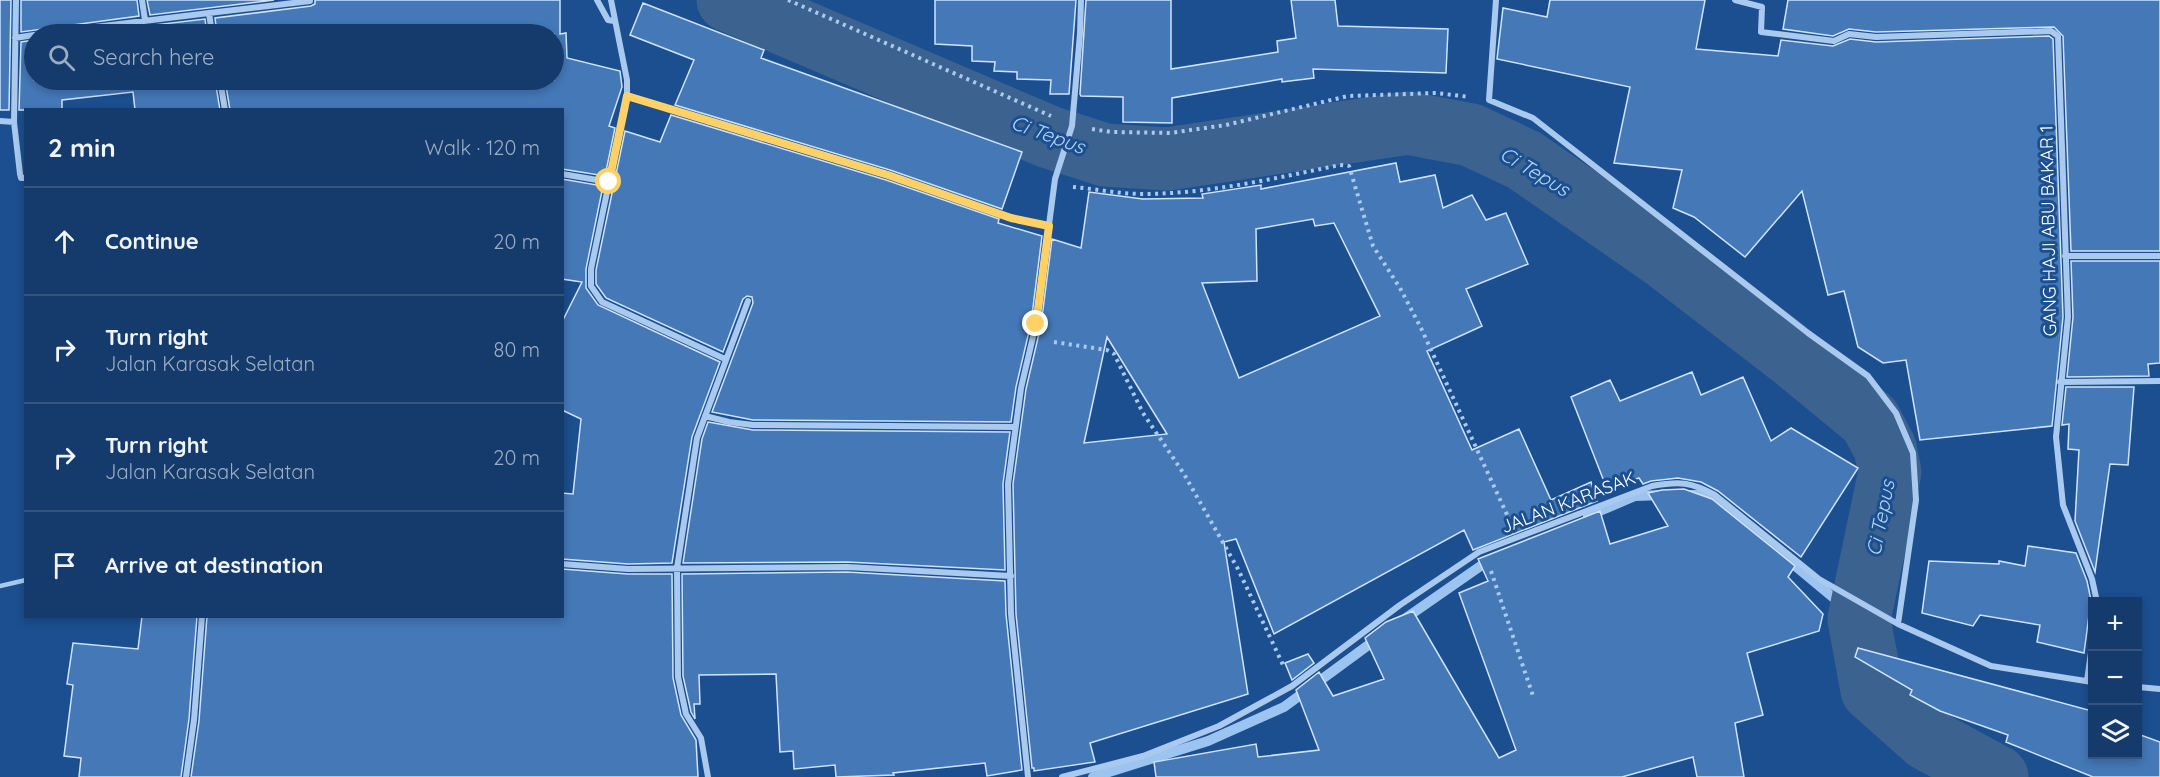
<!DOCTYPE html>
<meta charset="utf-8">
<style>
body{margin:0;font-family:Quicksand,sans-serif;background:#214673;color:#f1f3f6}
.controls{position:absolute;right:18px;bottom:18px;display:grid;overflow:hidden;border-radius:0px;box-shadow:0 3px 9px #0003}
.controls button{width:54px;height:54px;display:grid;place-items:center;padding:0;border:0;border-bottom:2px solid #33557e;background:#143b6b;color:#f1f3f6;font:30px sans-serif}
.stop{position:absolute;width:18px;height:18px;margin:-14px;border:4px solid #ffd166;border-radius:50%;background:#fff}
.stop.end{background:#ffd166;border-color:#fff;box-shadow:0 2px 6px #0008}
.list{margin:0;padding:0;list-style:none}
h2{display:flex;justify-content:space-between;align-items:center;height:78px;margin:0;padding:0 24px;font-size:26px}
h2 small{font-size:20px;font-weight:400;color:#9dadc1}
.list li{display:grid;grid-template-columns:39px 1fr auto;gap:18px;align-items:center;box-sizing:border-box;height:108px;padding:0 24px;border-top:2px solid #33557e}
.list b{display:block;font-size:22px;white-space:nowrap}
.list p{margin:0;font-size:20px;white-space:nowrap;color:#9dadc1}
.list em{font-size:20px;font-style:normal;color:#9dadc1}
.icon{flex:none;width:33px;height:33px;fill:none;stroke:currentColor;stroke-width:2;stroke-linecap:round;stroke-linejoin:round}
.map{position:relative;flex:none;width:2160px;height:777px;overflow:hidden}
.search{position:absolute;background:#143b6b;box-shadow:0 3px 9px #0003;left:24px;top:24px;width:540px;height:66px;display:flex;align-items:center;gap:15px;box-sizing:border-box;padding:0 21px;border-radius:33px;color:#9dadc1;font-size:22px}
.panel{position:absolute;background:#143b6b;box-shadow:0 3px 9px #0003;left:24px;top:108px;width:540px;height:510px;border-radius:0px}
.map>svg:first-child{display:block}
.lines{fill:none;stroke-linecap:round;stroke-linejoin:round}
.stream{stroke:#9cc4f0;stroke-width:10}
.river{stroke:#3c6290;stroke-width:63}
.building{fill:#4478b7;stroke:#cfe3fa;stroke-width:1.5;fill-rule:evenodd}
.path{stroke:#a9c9ee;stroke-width:4;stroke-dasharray:3 4.5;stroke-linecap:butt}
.lane{stroke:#a9c9ee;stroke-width:4.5}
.street{stroke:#a9c9ee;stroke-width:6}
.route{stroke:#ffd166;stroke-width:8}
.labels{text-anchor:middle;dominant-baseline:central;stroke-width:6;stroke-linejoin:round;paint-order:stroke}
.street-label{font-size:18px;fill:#fff;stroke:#1b4f8f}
.water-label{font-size:20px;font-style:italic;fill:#b5d3f5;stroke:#1b4f8f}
</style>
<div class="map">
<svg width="2160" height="777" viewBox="0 0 2160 777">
<rect width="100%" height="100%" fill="#1b4f8f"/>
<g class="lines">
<path class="stream" d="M1686,495H1704L1746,525L1859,619
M1588,516L1635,496L1664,495
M1403,620L1482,565L1492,560
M1093,777L1208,741L1284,707L1378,638"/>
<path class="river" d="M728,0L1049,137L1105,155L1167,159L1408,123L1471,135L1524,160L1664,257L1791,355L1870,420L1885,448L1890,472L1859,619L1872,690L1927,739L1997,777"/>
</g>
<path class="building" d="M0,0H11L9,110H0Z
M21,0H137L139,16L21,32Z
M147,0H274L150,15Z
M315,0H560V34L566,33L567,58L620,71L622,87L609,126L615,128L605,176L562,169V110H230L225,80H554V34H217L215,18L311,6L315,4Z
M935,0H1076L1069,94H1050L1051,80L1017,79V72L994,71L995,62L972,61V46L935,44Z
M1086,0H1171V69L1278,52L1277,41L1296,38L1291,0H1335L1338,26L1448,29L1446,73L1313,69L1314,78L1282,82V79L1172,98V123L1123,122V97L1081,96L1080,94Z
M1550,0H1705L1696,49L1778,56L1781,40L1833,46L1850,39L1876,42L2049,36L2053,39L2063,317L2052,426L1920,440L1906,360L1883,363L1858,347L1844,291L1828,295L1802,191L1745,257L1694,217L1673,208L1682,170L1614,163L1630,87L1497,59L1503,8L1547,17Z
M1788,0H2160V251H2071L2063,36L2054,27L1876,32L1849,29L1833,36L1783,29Z
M643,3L764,50L761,58L1022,152L1002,209L890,170L675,105L694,60L630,35Z
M205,19L207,34H77Z
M34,40V80H215L220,110H135L133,92L62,100V110H19L21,42Z
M671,115L886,180L999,219L998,223L1042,236L1031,323L1016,387L1011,422L753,420L712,412L753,303L752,297L747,296L743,299L723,352L606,298L596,284V270L625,131L660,142Z
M1396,163L1400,182L1435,175L1443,208L1472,195L1486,220L1506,213L1528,264L1466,289L1482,326L1427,351L1472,450L1519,429L1551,500L1591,482L1597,501L1473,550L1464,530L1274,634L1236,539L1224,542L1248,694L1090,743L1095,762L1034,771V768H1032L1016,614L1013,484L1026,389L1041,325L1052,239L1081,248L1089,192L1143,199L1203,198L1202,194L1261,185V189ZM1313,219L1315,226L1334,223L1380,316L1239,378L1202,283L1257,281L1256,229ZM1107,337L1167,434L1084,443Z
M562,179L603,186L586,269V288L598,305L720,362L692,437L672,563L628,564L562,559V493L573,494L581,419L562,410V322L582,282L562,279Z
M2071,261H2160V363L2148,364L2149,376L2067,377L2073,317Z
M1692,372L1701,395L1743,377L1771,441L1791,428L1858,468L1801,557L1718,491L1701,482L1678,478L1651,481L1643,484L1639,478L1607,489L1571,397L1610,380L1620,401Z
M2066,387H2134L2128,465L2110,464L2095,572L2075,521L2079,450L2068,449L2069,424L2062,425Z
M708,422L753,430L1010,432L1003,484L1005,570L847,562L683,563L702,439Z
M1684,489L1712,499L1795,566L1788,577L1823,614L1819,631L1747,653L1763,715L1735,723L1744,777H1697L1693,757L1622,777H1156L1154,762L1256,744L1258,757L1319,750L1296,690L1319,672L1333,696L1384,679L1365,638L1386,622L1413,611L1499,758L1516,750L1459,593L1488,581L1478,559L1600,511L1610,544L1668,526L1648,493L1662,490Z
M2028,546L2076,553L2087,581L2091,600L2084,653L2037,642L2040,625L1980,615L1973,626L1922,613L1929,561L1999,564V561L2025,566Z
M562,569L628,574H672L673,678L681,715L696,740L698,777H191L199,721L207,616H562Z
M847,572L1005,581L1006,614L1022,770L987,776L985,763L893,773L894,775L836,777L835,765L794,769L793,751L780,752L776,674L699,675L700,704H694L695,719L691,712L683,676L682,574Z
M142,616H197L189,719L181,777H79L81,758L64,756L73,685L67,684L73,643L138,649Z
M1858,648L2092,711V754H2138V734L2160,742V777H2093L2006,742L2008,735L1940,711L1910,695L1912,690L1855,657Z
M1308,654L1314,663L1292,680L1285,663Z"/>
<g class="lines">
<path class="path" d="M788,0L1051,116
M1092,129L1111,132L1170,133L1226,125L1348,96L1436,93L1470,97
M1073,187C1096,189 1120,194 1142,194C1208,194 1276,178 1340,165L1349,166L1373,246L1400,288L1421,328L1509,519
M1054,342L1107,350L1114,354L1143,413L1184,474L1238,569L1284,667
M1491,571L1533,696"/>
<path class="lane" d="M0,586L26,580"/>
<path class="street" d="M142,0L145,20
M597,0L608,20L614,21
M611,0L627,80V96L591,269V286L602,302L725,359
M1496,0L1489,100L1533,118L1808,333L1868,376L1896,413L1913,453L1916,500L1898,624
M1735,0L1762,7L1761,32L1834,41L1849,34L1876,37L2051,31L2058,36L2068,317L2056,437L2063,505L2092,579L2097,602
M209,13L310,1
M38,34L209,13L212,34
M15,38L34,35
M220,80L225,110
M627,96L888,175L1011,218L1049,226
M0,121L14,122L16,0
M14,122L20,174L21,178H26
M562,174L609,182
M2065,256H2160
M2060,382L2160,381
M705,416L729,422L753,425L1015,427
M562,564L628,569L847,567L1011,576
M2087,681L2092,645
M2138,687L2160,689
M186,777L194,720L202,616
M708,777L701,738L686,714L678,677L677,568L697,438L748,301
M1028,777L1011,614L1008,484L1021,388L1036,324L1055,179L1072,126L1080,34L1081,0
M1062,777L1143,756L1219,726L1292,686L1400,605L1479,552L1652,486C1680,481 1691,482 1715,495L1819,579L1898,624L1991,666L2092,682"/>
</g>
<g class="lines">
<path class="route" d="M609,182L627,96L888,175L1011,218L1049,226L1036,324"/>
</g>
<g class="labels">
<g class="street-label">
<text transform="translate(2048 231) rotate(-91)">GANG HAJI ABU BAKAR 1</text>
<text transform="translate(1568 502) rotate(-21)">JALAN KARASAK</text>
</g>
<g class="water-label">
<text transform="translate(1048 134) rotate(20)">Ci Tepus</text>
<text transform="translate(1535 171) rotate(31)">Ci Tepus</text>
<text transform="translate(1880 518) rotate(-79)">Ci Tepus</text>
</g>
</g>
</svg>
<div class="controls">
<button>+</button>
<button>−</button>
<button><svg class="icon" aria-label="layers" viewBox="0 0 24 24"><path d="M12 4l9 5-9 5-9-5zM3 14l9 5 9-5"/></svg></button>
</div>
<div class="stop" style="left:609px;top:182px"></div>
<div class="stop end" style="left:1036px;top:324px"></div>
<div class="search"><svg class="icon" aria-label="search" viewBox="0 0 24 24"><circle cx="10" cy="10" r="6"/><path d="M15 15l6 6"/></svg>Search here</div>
<section class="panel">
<h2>2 min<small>Walk · 120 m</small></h2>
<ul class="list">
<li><svg class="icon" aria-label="ahead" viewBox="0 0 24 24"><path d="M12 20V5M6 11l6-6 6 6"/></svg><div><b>Continue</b></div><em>20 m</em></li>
<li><svg class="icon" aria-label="right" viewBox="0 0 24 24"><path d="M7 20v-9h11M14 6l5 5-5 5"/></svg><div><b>Turn right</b><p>Jalan Karasak Selatan</p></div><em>80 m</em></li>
<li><svg class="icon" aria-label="right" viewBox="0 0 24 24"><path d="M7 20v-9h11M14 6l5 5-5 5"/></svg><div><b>Turn right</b><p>Jalan Karasak Selatan</p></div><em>20 m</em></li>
<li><svg class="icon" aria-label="arrive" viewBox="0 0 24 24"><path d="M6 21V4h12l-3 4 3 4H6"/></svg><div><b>Arrive at destination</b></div></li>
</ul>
</section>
</div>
